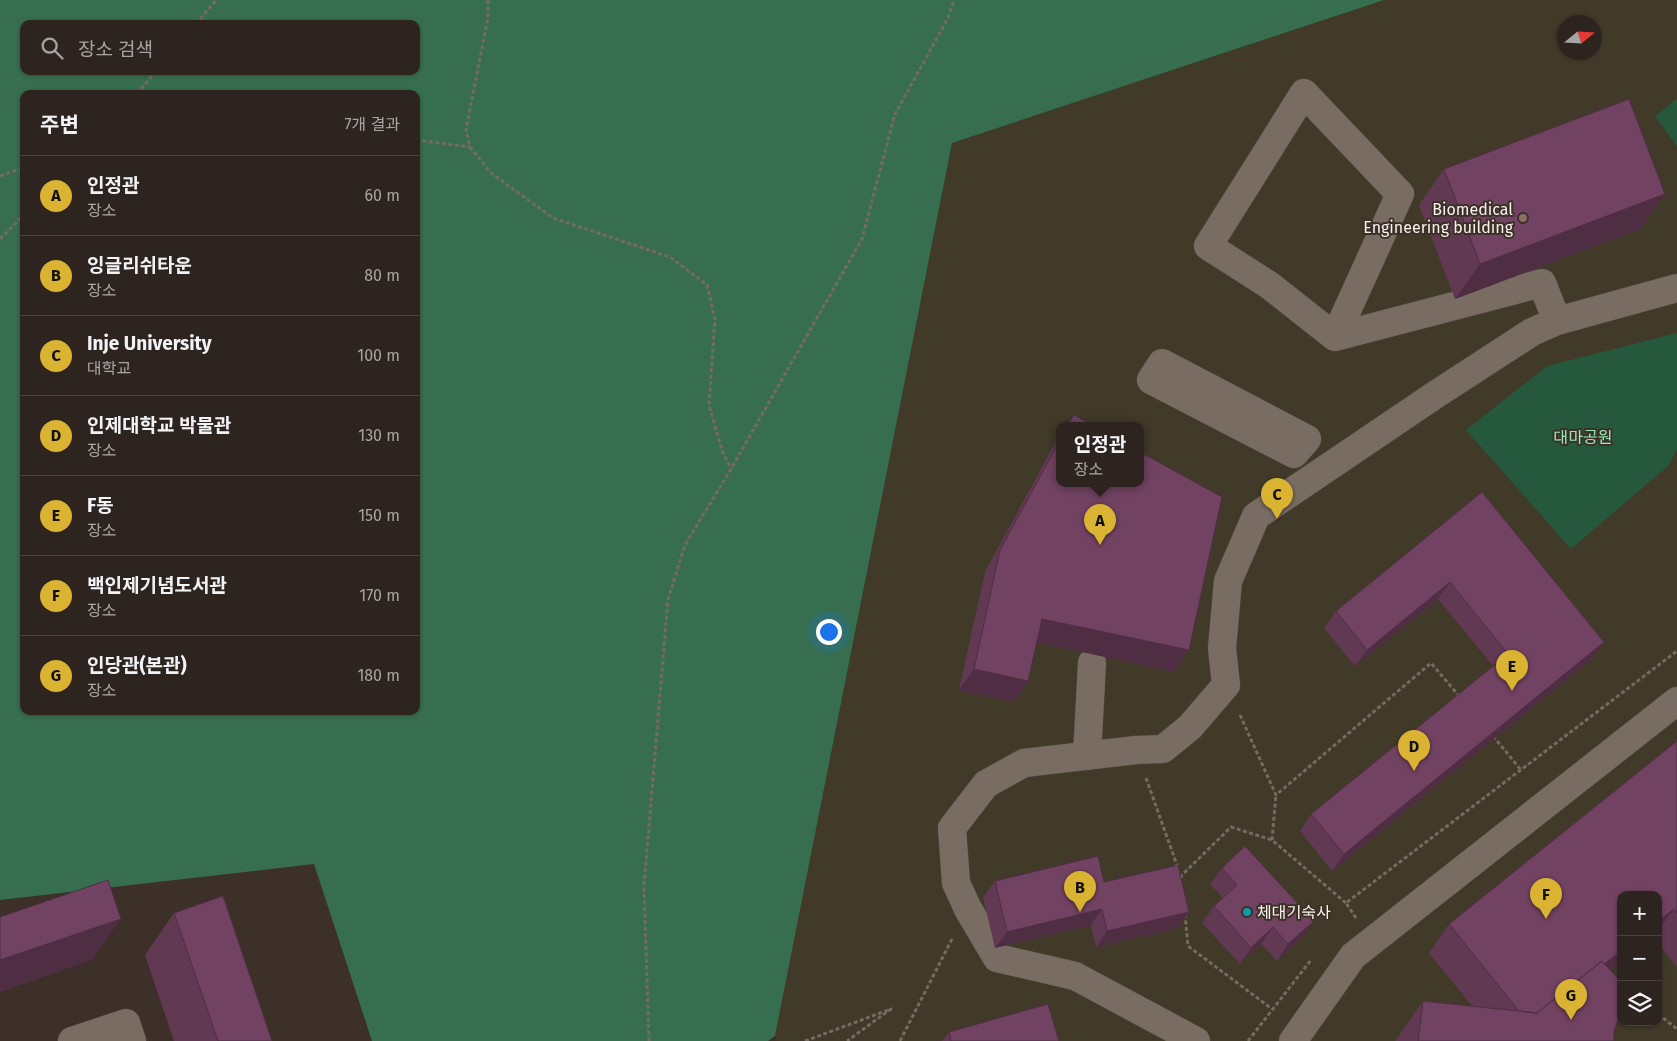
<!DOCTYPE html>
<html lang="ko">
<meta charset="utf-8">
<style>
body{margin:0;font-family:"Fira Sans","Noto Sans KR",sans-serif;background:#352c28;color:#f1f3f6}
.controls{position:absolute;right:15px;bottom:15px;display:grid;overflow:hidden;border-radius:10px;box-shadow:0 1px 4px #0004}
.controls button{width:45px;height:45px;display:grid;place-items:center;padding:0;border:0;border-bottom:1px solid #48413d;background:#2d241f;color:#f1f3f6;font:25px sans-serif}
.compass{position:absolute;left:1557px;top:15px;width:45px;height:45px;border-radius:50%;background:#2d241f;box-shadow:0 1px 4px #0004;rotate:72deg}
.you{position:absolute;left:828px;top:631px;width:18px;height:18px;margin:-12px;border:4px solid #fff;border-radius:50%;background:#1a73e8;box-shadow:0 0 0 8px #1a73e833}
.badge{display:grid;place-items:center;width:32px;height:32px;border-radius:50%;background:#dab333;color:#111;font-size:16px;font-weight:700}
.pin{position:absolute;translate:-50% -41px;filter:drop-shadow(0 1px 2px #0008)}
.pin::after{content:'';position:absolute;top:26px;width:18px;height:15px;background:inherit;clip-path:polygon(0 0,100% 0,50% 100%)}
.popup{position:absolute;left:1056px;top:422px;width:88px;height:65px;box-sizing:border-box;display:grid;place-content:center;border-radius:10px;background:#2d241f;filter:drop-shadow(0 1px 4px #0005);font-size:16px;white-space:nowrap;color:#a7a4a4}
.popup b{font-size:19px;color:#f1f3f6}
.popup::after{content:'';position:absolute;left:50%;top:100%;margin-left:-10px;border:10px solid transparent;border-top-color:#2d241f}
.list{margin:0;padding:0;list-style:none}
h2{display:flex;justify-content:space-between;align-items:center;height:65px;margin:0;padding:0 20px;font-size:21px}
h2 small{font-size:16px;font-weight:400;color:#a7a4a4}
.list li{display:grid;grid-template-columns:32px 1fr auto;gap:15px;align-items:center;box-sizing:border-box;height:80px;padding:0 20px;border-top:1px solid #48413d}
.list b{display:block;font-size:19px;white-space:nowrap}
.list p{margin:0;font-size:16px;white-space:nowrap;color:#a7a4a4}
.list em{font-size:16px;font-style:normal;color:#a7a4a4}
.icon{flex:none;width:28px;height:28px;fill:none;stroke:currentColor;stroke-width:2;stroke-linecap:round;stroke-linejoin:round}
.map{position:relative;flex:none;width:1677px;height:1041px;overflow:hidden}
.search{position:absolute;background:#2d241f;box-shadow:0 1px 4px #0004;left:20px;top:20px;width:400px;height:55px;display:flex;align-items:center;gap:12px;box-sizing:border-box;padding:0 18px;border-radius:10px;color:#a7a4a4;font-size:19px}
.panel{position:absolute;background:#2d241f;box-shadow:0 1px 4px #0004;left:20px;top:90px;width:400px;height:625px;border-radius:10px}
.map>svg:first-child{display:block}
.education{fill:#413a29;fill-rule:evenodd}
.green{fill:#25583c}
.forest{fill:#376e4f;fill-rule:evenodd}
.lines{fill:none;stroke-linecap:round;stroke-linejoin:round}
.minor-casing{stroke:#564c46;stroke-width:29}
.path{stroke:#756a64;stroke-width:3;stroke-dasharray:4 2.5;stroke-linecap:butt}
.minor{stroke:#796c63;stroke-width:28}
.wall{fill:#613953}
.shaded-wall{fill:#4f2e44}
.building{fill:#714261;stroke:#4f2e44}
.education-dot{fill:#8d6e63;stroke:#3c3029;stroke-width:2}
.culture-dot{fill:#0f9aa8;stroke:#3c3029;stroke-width:2}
.labels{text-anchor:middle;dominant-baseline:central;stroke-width:4;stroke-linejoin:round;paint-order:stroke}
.poi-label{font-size:16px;fill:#f9f1ec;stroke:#3c3029;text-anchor:end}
.park-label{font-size:16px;fill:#95eab8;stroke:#3c3029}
</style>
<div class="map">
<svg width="1677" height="1041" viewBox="0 0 1677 1041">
<rect width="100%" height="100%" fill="#3c3029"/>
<path class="education" d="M1384,0H1677V1041H777L775,1036L952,143ZM1564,22H1594V52H1564ZM1060,426H1140V484H1060ZM1621,895H1658V1022H1621Z"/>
<path class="green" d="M1677,99V146L1655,116Z
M1677,333V450L1669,465L1571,549L1466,430L1547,366Z"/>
<path class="forest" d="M0,0H1384L952,143L775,1036L768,1041H372L314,864L0,900ZM24,24H416V71H24ZM24,94H416V711H24Z"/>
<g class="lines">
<g class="minor-casing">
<path id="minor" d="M1304,93L1400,194L1335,337L1269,285L1208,246Z
M1335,337L1542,283L1557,321
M1162,363L1307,439L1294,454L1151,380Z
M1087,756L1092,663
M72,1041L126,1023L132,1041
M1196,1041L1075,976L997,958L968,909L956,883L952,828L986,784L1024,763L1136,750L1163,749L1190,727L1226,685L1222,648L1228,581L1256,516L1435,395L1532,332L1557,321L1677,288
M1293,1041L1353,956L1677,701"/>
</g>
<path class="path" d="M488,0V17L466,130L470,147L491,173L553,218L670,257L707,285L715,319L709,405L723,453L731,469
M196,24L216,0
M137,94L156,71
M416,140L470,147
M0,176L14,171L24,170
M0,239L24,215
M1240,715L1276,795L1431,663L1460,697
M1493,736L1521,770
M1146,778L1178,868
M1272,840L1276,795
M1181,878V876L1231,827L1272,840L1346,903
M1185,914L1188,946L1272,1009
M1356,918L1346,903L1677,651
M1658,1014L1677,1029
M649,1041L644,886L668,599L685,545L731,469L862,239L895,114L948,18L954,0
M805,1041L891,1009L847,1041
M900,1041L952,939
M1248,1041L1311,960"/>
<use href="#minor" class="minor"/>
</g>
<path class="wall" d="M1444,169L1640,229L1455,299L1419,205Z
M1060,434V484L1174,672L1037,642L1028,681L1014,702L959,690L985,572Z
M1482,492L1604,642L1593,658L1332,871L1300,831L1311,814L1493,666L1438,599L1355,666L1324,628L1336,611Z
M1677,741V967L1658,943V895L1611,971L1614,1030V1041H1395L1423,1001L1472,1006L1429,953L1449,924Z
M1222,868L1303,937L1277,961L1261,944L1240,964L1202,923L1214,906L1223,898L1210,884Z
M995,881L1104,882L1189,912L1178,928L1096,947L1091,925L995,948L983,897Z
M174,913L272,1041H174L145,955Z
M949,1032L1059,1041H942Z"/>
<path class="shaded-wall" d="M1665,194L1640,229L1455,299L1480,264Z
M1450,582L1438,599L1355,666L1367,650Z
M1042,619L1189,650L1174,672L1027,640Z
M1604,642L1593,658L1332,871L1344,854Z
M974,669L1028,681L1014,702L959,690Z
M1102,909L1091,925L995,948L1007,932Z
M1674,909L1658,930V921Z
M1189,912L1178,928L1096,947L1107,931Z
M121,919L92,960L0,992V960Z
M1314,921L1303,937L1277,961L1288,944Z
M1273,927L1261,944L1240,964L1251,948Z
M1621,951V963L1524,1041L1529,1024Z
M1621,1012V1020L1608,1038L1620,1013Z"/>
<path class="building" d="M1629,99L1665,194L1480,264L1444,169Z
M1074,415L1094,426H1067Z
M1060,440V484H1140V452L1222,497L1189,650L1042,619L1028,681L974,669L1000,550Z
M1482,492L1604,642L1344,854L1311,814L1508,654L1450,582L1367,650L1336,611Z
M1677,741V913L1674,909L1658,921V895H1621V951L1604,964L1602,961L1537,1013L1519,1011L1449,924Z
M1245,846L1314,921L1288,944L1273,927L1251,948L1214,906L1237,885L1222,868Z
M1098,856L1104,882L1178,865L1189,912L1107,931L1102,909L1007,932L995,881Z
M108,880L121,919L0,960V917Z
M223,896L272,1041H218L174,913Z
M1602,961L1621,982V1012L1620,1013L1614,1031V1041H1418L1423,1001L1537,1013Z
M1048,1004L1059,1041H951L949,1032Z"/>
<circle class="education-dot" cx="1523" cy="218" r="5"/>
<circle class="culture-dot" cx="1247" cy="912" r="5"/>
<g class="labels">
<g class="poi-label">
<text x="1513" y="209">Biomedical<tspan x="1513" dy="18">Engineering building</tspan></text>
<text x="1257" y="912" text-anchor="start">체대기숙사</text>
</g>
<g class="park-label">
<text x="1583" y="437">대마공원</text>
</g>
</g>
</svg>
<div class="controls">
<button>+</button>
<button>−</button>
<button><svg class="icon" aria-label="layers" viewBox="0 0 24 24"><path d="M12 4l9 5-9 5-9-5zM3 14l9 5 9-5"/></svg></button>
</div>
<svg class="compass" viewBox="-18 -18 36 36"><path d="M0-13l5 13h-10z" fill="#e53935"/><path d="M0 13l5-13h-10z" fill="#a7a4a4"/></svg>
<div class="you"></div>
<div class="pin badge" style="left:1100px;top:545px">A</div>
<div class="popup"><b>인정관</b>장소</div>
<div class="pin badge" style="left:1080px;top:912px">B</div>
<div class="pin badge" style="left:1277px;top:519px">C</div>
<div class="pin badge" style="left:1414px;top:771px">D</div>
<div class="pin badge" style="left:1512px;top:691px">E</div>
<div class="pin badge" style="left:1546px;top:919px">F</div>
<div class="pin badge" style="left:1571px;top:1020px">G</div>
<div class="search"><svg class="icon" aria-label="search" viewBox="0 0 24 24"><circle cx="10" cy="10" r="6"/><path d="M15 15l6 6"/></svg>장소 검색</div>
<section class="panel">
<h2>주변<small>7개 결과</small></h2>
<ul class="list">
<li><span class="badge">A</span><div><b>인정관</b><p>장소</p></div><em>60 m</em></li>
<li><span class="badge">B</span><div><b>잉글리쉬타운</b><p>장소</p></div><em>80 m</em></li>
<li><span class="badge">C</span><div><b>Inje University</b><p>대학교</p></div><em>100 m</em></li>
<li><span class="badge">D</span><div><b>인제대학교 박물관</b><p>장소</p></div><em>130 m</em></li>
<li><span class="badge">E</span><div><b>F동</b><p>장소</p></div><em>150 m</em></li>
<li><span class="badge">F</span><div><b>백인제기념도서관</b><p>장소</p></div><em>170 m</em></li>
<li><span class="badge">G</span><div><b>인당관(본관)</b><p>장소</p></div><em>180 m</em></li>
</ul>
</section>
</div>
